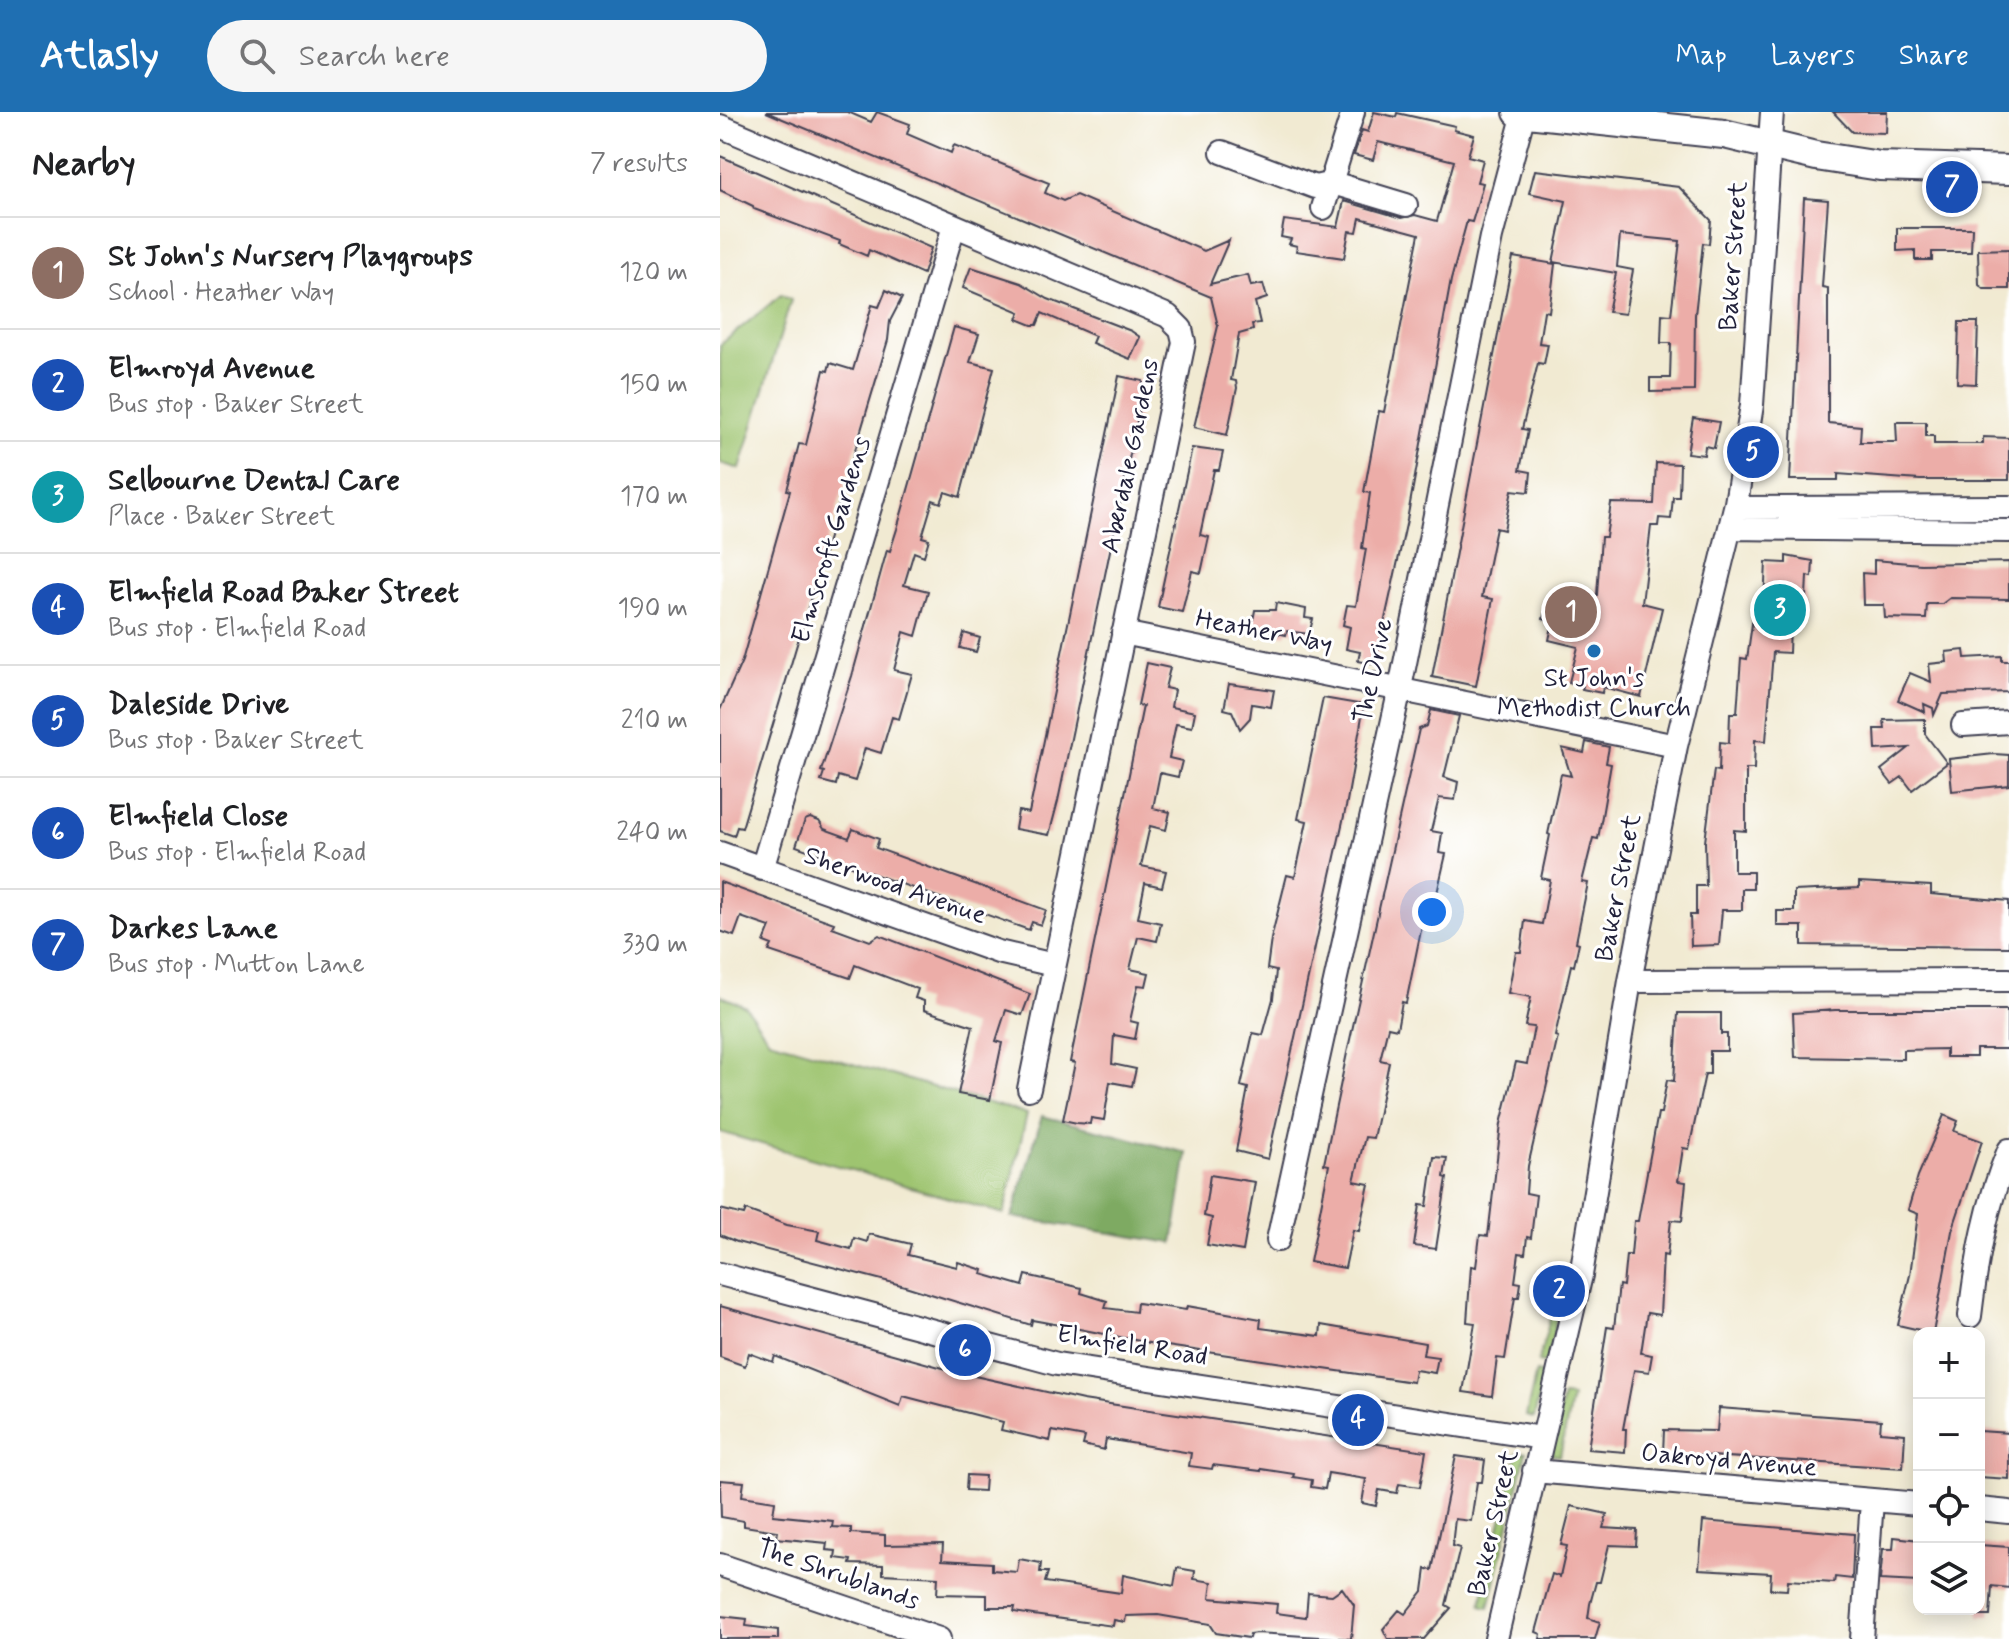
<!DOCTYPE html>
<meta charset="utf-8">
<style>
body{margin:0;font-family:Mynerve,sans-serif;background:#f6f6f6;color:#202124}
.controls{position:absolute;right:24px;bottom:24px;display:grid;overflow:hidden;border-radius:16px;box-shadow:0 4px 20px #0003}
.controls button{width:72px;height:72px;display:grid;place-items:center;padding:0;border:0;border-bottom:2px solid #e0e0e0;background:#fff;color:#202124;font:40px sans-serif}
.you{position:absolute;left:712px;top:800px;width:28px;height:28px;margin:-20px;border:6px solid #fff;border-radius:50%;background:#1a73e8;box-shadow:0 0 0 12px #1a73e833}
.badge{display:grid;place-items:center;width:52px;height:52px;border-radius:50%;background:#1f6fb2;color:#fff;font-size:26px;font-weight:700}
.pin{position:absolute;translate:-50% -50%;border:4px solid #fff;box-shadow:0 2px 8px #0006}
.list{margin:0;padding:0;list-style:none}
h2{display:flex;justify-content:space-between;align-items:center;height:104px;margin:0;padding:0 32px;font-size:34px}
h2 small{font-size:26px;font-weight:400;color:#757577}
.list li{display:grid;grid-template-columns:52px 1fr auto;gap:24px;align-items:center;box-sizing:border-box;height:112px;padding:0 32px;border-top:2px solid #e0e0e0}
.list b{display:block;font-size:30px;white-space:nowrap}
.list p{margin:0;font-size:26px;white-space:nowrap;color:#757577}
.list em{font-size:26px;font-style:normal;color:#757577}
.icon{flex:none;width:44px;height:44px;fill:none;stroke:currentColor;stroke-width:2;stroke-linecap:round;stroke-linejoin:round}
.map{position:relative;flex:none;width:1289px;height:1527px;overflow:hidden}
header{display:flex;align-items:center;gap:48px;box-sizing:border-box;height:112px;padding:0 40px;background:#1f6fb2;color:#fff}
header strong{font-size:38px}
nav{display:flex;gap:44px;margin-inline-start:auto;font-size:28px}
.search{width:560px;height:72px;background:#f6f6f6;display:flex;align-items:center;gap:20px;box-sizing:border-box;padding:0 28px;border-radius:44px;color:#757577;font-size:30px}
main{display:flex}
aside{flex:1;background:#fff}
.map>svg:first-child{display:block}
.green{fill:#9ec46f;stroke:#607355;stroke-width:2}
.forest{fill:#7eaa62;stroke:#50664e;stroke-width:2}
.building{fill:#ecada8}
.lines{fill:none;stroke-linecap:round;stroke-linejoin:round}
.minor-casing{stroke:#414052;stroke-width:26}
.major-casing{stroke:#414052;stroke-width:32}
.minor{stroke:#fff;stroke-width:22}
.major{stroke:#fff;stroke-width:28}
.poi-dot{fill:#1f6fb2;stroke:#fff;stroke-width:3}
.labels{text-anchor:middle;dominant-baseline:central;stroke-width:6;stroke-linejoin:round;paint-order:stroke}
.street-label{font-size:26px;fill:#22223b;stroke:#fff}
.poi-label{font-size:26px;fill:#22223b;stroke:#fff}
</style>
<header>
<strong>Atlasly</strong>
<div class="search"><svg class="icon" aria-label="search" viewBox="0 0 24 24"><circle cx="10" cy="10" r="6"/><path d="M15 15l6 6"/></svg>Search here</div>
<nav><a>Map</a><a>Layers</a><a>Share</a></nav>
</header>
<main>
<aside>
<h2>Nearby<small>7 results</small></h2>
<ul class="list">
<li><span class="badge" style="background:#8d6e63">1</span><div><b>St John's Nursery Playgroups</b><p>School · Heather Way</p></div><em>120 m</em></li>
<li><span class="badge" style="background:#1a4fb4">2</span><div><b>Elmroyd Avenue</b><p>Bus stop · Baker Street</p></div><em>150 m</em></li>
<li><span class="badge" style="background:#0f9aa8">3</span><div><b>Selbourne Dental Care</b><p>Place · Baker Street</p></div><em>170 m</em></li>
<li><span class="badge" style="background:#1a4fb4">4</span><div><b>Elmfield Road Baker Street</b><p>Bus stop · Elmfield Road</p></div><em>190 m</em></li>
<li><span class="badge" style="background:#1a4fb4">5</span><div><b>Daleside Drive</b><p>Bus stop · Baker Street</p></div><em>210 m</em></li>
<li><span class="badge" style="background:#1a4fb4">6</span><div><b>Elmfield Close</b><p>Bus stop · Elmfield Road</p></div><em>240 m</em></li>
<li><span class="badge" style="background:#1a4fb4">7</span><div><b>Darkes Lane</b><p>Bus stop · Mutton Lane</p></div><em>330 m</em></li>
</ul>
</aside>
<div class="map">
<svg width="1289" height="1527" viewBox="0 0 1289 1527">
<rect width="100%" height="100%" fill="#fff"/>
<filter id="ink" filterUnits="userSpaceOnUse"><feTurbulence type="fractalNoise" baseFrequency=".0125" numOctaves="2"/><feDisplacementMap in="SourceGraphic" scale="16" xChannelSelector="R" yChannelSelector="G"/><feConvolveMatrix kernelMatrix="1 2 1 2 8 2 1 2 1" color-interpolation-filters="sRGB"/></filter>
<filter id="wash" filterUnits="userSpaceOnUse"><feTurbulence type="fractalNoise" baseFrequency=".006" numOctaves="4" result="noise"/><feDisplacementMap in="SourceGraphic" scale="32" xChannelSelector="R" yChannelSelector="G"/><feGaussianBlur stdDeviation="1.8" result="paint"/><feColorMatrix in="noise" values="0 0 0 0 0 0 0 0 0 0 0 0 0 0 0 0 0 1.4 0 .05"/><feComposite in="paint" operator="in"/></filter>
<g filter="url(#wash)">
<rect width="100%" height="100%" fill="#f1ead2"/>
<path class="green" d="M61,183L71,188L20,357L0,351V233Z
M0,883L26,895L49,928L307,1002L284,1102L0,1020Z
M831,1204L837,1205L827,1249L823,1251L818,1250Z
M816,1260L824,1262L814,1306L806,1304Z
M843,1284L852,1285L840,1344L830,1342Z
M806,1340L769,1495L761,1493L797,1341Z"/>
<path class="forest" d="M322,1004L467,1041L453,1131L292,1105Z"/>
<g id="blocks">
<path class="building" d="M46,0H128L151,10L157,0L190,12L187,22L231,41L234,33L329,71L325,81L343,89L356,83L484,139L509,128L490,172L528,163L531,174L543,172L547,186L535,190L540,211L532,212L533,218L519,222L511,268L516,269L517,276L507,323L474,315L498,214L491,185Z
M654,0L676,5L677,1L735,14L734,18L754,23L748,44L763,48L757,70L763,71L756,97L752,110L747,109L731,168L687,408L655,552L638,549L640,540L626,537L630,515L623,513L627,493L636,494L646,437L642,436L650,381L644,380L659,299L664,300L699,122L640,106L637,120L629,119L624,146L576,139L577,134L569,132L571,127L561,125L564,108L618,115L624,89L682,106L695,103L717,109L734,49L658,30L653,48L634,43L642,18L648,20Z
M1113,0H1167L1166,21L1132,20Z
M0,44L211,136L203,162L149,138L147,144L119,132L120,129L34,97L33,94L0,78Z
M815,58L959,75L991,108L989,132L983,131L975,203L974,279L930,280V266H950L951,231H941L942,202L951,203L960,129L900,123L897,155L913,158L905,202L888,200L896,161L833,150L846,89L809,81Z
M1084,86L1108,88L1102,175L1108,176V311L1141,314L1140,330H1177L1176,310H1206V324H1214V332H1263V325L1289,326V368H1200L1118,362V368H1070Z
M1177,116H1252L1251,140H1212V148H1195V138L1177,139Z
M1289,137V177H1264L1259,173L1258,138Z
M793,145L835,152L829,200L824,199L819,231L828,232L824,252L818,251L802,317L808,318L800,358L811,360L809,380L792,378L784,418L776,416L762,485L773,487L756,574L712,565Z
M251,155L301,171L328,187L411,219L420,225L410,247L372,231L375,224L322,201L317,213H312L297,207L300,200L243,176Z
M166,178L182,186L170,209L168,228L22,716L17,715L14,724L0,719V598L22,549L70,379L67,378L79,332L86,333L104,258L108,259L110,251L133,258L152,193L159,195Z
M1239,210H1258L1256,272L1237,271Z
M234,215L259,222L250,250L274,256L240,385L225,380L221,391L213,388L202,425L209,427L204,444L194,440L184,473L208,479L196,524L184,520L174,558L192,562L179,607L172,605L161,641L145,636L135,669L118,664L116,673L101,669L104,660L101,659L132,564L167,438L170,439L177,417Z
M399,264L423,269V280L338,689L329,723L295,717L298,699L309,701Z
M973,306L999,310L994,336L985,334L984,343L967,341Z
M472,336L503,340L499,358H494L480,423L489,425L481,461L472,459L462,500L438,495Z
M936,351L960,352L959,385H953L951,407L939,406L938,414H931L922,491L942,496L921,585L883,575L882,581L862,577L863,574L849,570L858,535L829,528L833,510L823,507L830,482L877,483L881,425H886L891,391L934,392Z
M1066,444L1093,449L1092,465L1087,464L1085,505L1080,504L1079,512H1070L1069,541L1053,540L1046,629L1035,628L1034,657H1026V719L1014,718V760H1033V777H1022V798H1002L999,833L971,834L970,803H976V774H986L985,730L994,658L999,659L1000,630L1009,631L1010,601H1017L1021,546L1027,547L1035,491H1044L1046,450L1066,451Z
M1154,448L1201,452L1289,450V487L1230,486L1222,492H1207L1206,507L1165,506L1164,493H1143L1142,461L1154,462Z
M556,491L586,497L585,506L593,507L589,522L567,519L566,523L532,515L535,498H555Z
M244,521L260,526L256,540L240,536Z
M1244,538L1245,546L1282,544V549H1289V580L1223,582L1214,603L1213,596L1204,592L1205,600L1178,588L1190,561L1211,570L1209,552L1227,550L1226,540Z
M427,551L450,556L445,576L454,578L451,595L475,600L472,615L456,612L449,646L462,649L458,665L440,661L433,696L450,700L446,718L430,714L421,754L446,759L442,775L425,771L418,806L441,811L437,829L418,825L410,857L429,861L426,874L418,873L410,909L418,911L415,927L394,923L392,952L416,957L412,974L390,970L384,1008L371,1006L370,1012L357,1011L343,1008L355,951L350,950L423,594L418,593Z
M509,572L554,578L551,595L532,592L530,606L520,617L512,599L504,597Z
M603,586L644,593L626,695L548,1047L516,1039L528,976L521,974L533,921L543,923L553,887L556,859L547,857L551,827L567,763L575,765L587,709L578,707Z
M711,598L739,604L724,665L738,670L735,688L719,686L711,719L722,721L719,741L726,742L715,790L707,789L686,891L682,890L677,917L668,915L660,948L669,950L659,999L653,1026L645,1025L634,1069L649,1072L639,1119L633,1118L625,1156L590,1150L609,1053L604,1052L627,941L699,617L707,614Z
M1205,607V622L1227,651L1192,678L1182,665L1172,672L1161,658L1189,636L1156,638L1155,617H1165L1164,608Z
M866,630L889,635L886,651L891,652L878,727L873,726L862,770L868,771L856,830L859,831L854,854L851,853L835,924L838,925L808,1054L806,1081L816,1083L811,1126L807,1125L805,1142L799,1141L795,1170L801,1171L799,1185H795L785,1247L777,1246L772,1284L743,1280L755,1211L747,1210L751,1154L756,1155L760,1123L768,1124L781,1012L796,950L807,952L814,915L805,914L811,885L788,881L796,840H801L805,809L822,812L830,768L821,766L830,723L828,722L841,662L851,664L842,636L864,641Z
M1274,642L1289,643V673L1232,679L1229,647Z
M90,706L99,709L104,717L129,726L133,717L159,727L156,736L326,798L321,813L312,810L309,818L76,734L85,708Z
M0,770L114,811L112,815L150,829L159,823L310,882L302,903L286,898L276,929L282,931L270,988L238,982L253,914L204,898V889L195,886L198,877L135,853L130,866L49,839L52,833L44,830L50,815L35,810L21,805L14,824L0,819Z
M1139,770L1211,774V782L1289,789V835L1082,833V814H1057V799H1074V779L1139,776Z
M1115,898H1287V937H1256V945H1226V937L1183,938V947L1075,945L1073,901Z
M958,901H1001V922H1007V939H990V962H985L969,1037L963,1036L958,1069L966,1070L962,1109L951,1108L947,1144L943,1143L940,1203L927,1201L921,1241L932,1243L929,1260L914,1258L903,1317H906L905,1340L868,1337L887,1215L894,1216L899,1173L903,1174L906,1143H911L914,1109H918L938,1001H941L947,968L954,969Z
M1224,1003L1238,1009L1234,1019L1262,1029L1232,1119L1213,1221L1178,1213L1190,1163L1198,1102L1188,1098L1198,1064Z
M714,1045L727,1046L724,1065L727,1066L716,1137L694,1134L700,1093L707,1094Z
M490,1063L535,1070L523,1139L487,1133L492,1106L484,1104Z
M0,1097L24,1103L26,1098L67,1113L99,1119L97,1128L131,1137L134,1126L147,1130L149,1122L191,1132L188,1143L237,1155L238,1150L263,1158L262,1162L303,1174L306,1163L362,1176L361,1181L387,1189L385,1196L416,1200L417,1191L466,1198L467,1194L541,1207L540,1216L600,1224L601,1213L705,1231L703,1243L718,1245L715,1261L695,1258L693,1270L440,1233L334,1212L312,1208L311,1213L185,1174L17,1130L0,1123Z
M0,1194L241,1261L363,1288L706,1339L700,1375L679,1372L677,1381L659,1378L656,1394L642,1391L646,1367L608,1361L605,1377L591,1375L592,1368L573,1365L574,1362L541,1357V1359L493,1353L492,1357L469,1354L471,1341L386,1327L384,1338L363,1333L365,1325L332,1319L330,1329L281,1318L283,1310L183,1284L180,1294L55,1244L53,1250L29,1241L25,1254L0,1245Z
M999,1296L1161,1308L1160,1320L1185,1322L1183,1356L943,1341L944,1318L997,1319Z
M1259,1319L1289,1321V1367L1259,1365Z
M736,1344L765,1348L762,1370H757L751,1409L735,1407L732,1434L740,1436L726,1493L731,1496L704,1527H668L663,1517L679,1498L685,1502L703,1479L706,1457L712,1458Z
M247,1363L265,1364L264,1379L246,1378Z
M0,1368L24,1370L22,1384L55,1389L53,1403L113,1409L112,1415L131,1416V1421L165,1423V1433L223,1432L222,1448L272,1451V1458L297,1460L299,1447L321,1451L320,1460H328L325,1470L401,1481L403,1463L454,1474L457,1456L475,1459L474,1467L492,1470L490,1486L557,1492L556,1501L586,1505L588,1481L612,1483L622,1476L634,1493L631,1527L536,1521L530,1522L529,1526L496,1521L490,1512L438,1503L406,1504L405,1510L394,1508L393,1514L313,1503L294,1500L295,1495H267V1483L217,1482L218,1465L163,1462V1453L130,1452L131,1448L115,1446L116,1439L106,1438L107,1431L56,1426L57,1419L24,1414V1409L1,1405Z
M851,1394L887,1402L883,1416L917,1418L916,1434L889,1433L880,1470H876L870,1492L868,1506L880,1510L875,1527H820L821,1522L816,1520L826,1483L832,1462L840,1465L847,1434L841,1433Z
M983,1409L1134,1422L1132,1467L1115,1465L1114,1471L1068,1468L1067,1478L1050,1477L1051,1461L979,1457Z
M1174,1425L1199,1428V1470L1160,1468L1163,1437H1173Z
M1259,1433L1289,1435V1476L1272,1474L1270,1504H1259Z
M0,1504L27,1507L26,1514L58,1518V1527H0Z"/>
</g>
</g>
<g filter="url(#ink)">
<use href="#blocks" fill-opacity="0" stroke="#414052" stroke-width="2"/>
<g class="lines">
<g class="minor-casing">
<path id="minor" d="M0,14L448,204L461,217L464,230L309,977
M502,40L595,75L613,71L686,93
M603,96L633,0
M1015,396L1289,395
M1010,416L1289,419
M403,521L956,634
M1243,613L1289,610
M0,741L278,840L334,853
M42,757L234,114
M910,869L1289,868
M558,1128L680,576L771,125L804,1
M0,1162L337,1252L822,1326
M1250,1204C1257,1145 1266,1093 1289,1038
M814,1359L1199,1392
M1259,1397L1289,1400
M0,1453L219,1527
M776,1527L861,1163L910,869L956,634L1016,391L1032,293L1052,0
M1142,1527L1152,1389"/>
</g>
<g class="major-casing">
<path id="major" d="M798,0L1004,22L1096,44L1160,54L1289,58"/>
</g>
<use href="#minor" class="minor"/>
<use href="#major" class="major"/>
</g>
</g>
<circle class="poi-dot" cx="874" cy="539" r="8"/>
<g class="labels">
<g class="street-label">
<text transform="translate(1014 144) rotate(-86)">Baker Street</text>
<text transform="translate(411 344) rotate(-78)">Aberdale Gardens</text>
<text transform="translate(112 428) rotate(-73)">Elmscroft Gardens</text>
<text transform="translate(544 520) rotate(11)">Heather Way</text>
<text transform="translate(654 559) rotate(-78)">The Drive</text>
<text transform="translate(175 774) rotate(19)">Sherwood Avenue</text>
<text transform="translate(899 776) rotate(-79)">Baker Street</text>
<text transform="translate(412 1234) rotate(9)">Elmfield Road</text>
<text transform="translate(1009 1349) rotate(5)">Oakroyd Avenue</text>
<text transform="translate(774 1411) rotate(-77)">Baker Street</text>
<text transform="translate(118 1463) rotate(19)">The Shrublands</text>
</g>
<g class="poi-label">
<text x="874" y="567">St John's<tspan x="874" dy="30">Methodist Church</tspan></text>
</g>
</g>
</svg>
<div class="controls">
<button>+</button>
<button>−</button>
<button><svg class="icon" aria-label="locate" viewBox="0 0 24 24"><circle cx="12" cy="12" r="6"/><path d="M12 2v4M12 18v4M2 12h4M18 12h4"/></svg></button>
<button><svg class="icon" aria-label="layers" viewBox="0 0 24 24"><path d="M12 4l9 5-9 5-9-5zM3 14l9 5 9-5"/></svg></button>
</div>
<div class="you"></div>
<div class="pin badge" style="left:851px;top:500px;background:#8d6e63">1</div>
<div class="pin badge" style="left:839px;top:1179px;background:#1a4fb4">2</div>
<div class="pin badge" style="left:1060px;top:498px;background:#0f9aa8">3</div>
<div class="pin badge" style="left:638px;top:1308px;background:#1a4fb4">4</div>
<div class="pin badge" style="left:1033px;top:340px;background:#1a4fb4">5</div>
<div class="pin badge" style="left:245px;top:1238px;background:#1a4fb4">6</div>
<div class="pin badge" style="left:1232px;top:75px;background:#1a4fb4">7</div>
</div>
</main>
